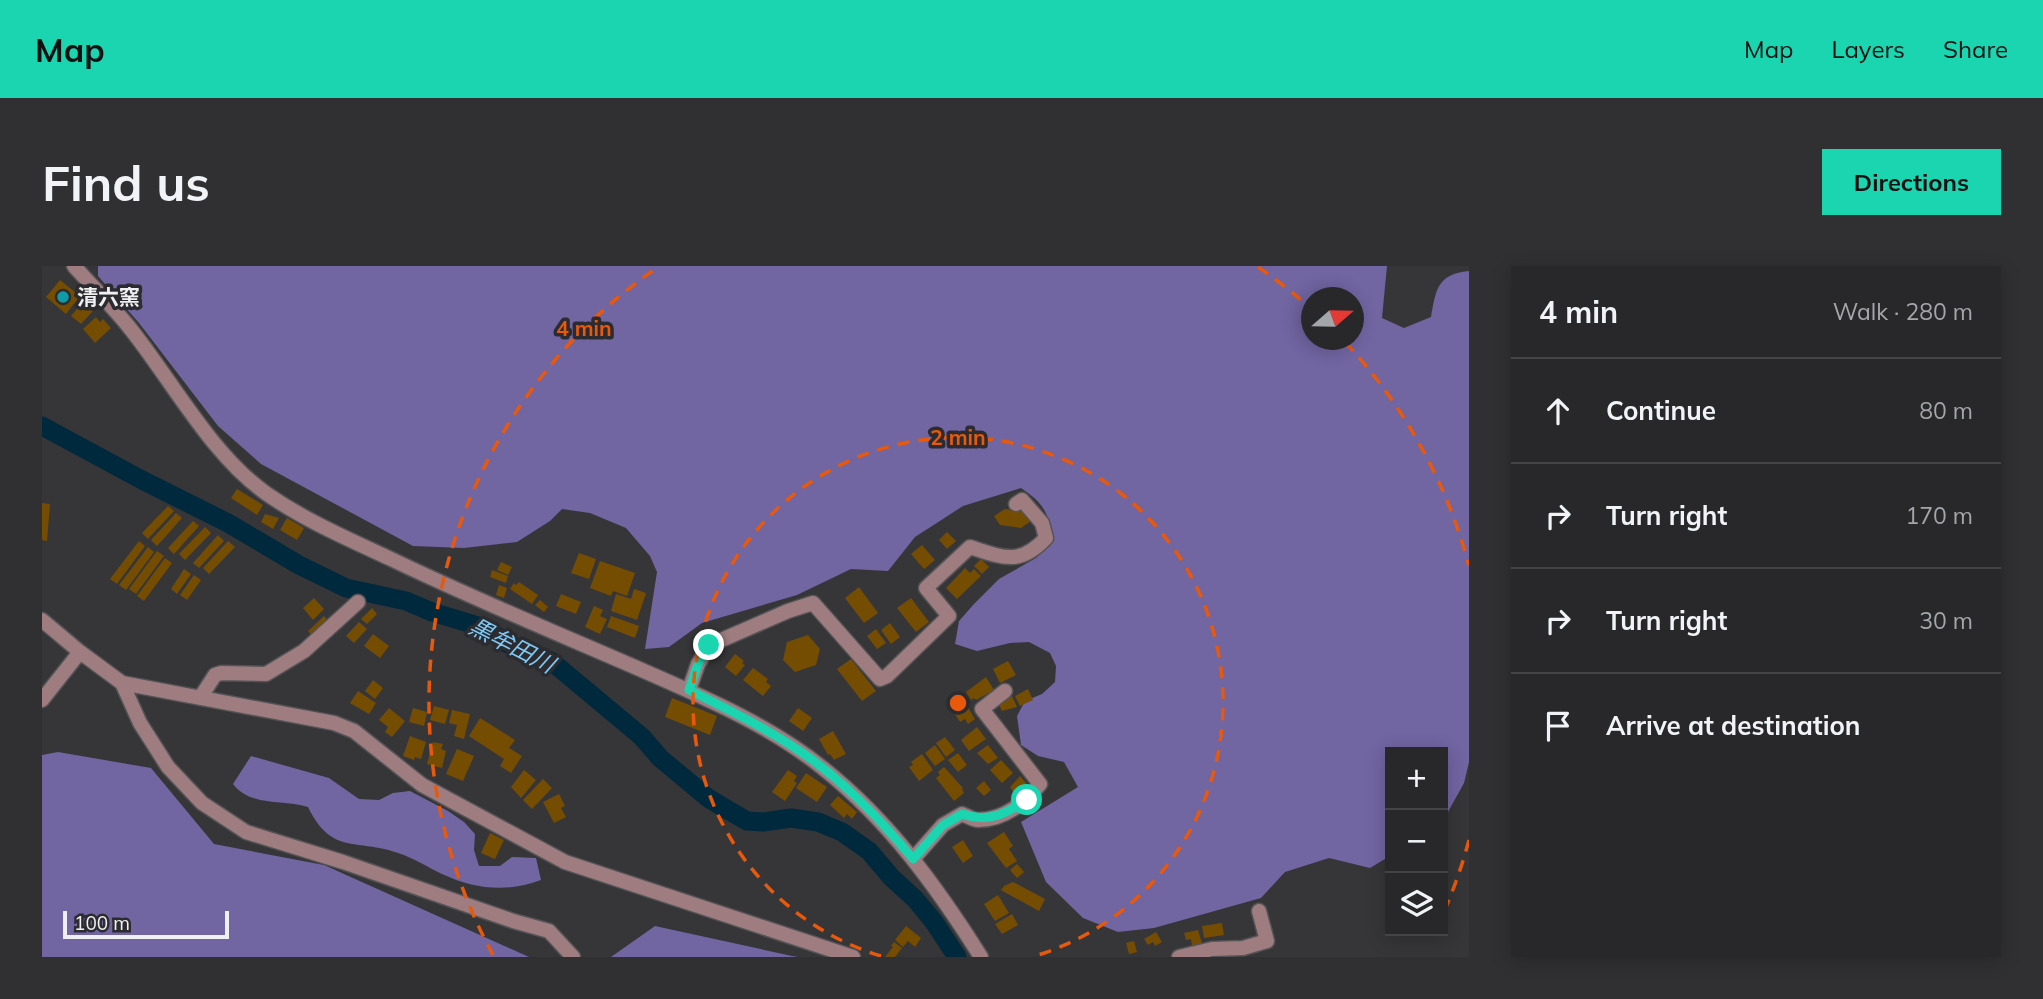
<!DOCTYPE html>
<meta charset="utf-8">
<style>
body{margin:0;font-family:Mulish,"Noto Sans JP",sans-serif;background:#303033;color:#f1f3f6}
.controls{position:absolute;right:21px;bottom:21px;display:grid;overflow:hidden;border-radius:0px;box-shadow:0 4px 18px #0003}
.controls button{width:63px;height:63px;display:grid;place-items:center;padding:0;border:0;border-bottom:2px solid #444447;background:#28282b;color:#f1f3f6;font:35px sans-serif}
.compass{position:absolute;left:1259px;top:21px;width:63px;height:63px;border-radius:50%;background:#28282b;box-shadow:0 4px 18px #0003;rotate:70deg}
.scale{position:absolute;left:21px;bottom:18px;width:166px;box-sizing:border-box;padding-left:7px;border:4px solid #f0f0f2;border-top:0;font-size:19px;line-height:24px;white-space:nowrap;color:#f0f0f2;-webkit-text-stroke:5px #2c2b2f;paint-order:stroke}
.stop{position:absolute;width:21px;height:21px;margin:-16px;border:5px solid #1bd5b1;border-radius:50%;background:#fff}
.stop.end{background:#1bd5b1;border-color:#fff;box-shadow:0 2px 7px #0008}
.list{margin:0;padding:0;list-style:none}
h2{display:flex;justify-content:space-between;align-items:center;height:91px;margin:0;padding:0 28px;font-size:30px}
h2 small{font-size:23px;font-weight:400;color:#a5a6a9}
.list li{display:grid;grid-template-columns:46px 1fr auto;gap:21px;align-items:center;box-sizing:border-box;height:105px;padding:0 28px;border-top:2px solid #444447}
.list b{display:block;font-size:26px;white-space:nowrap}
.list em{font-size:23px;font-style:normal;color:#a5a6a9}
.icon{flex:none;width:38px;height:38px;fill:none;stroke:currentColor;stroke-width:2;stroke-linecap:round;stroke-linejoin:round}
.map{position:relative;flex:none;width:1427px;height:691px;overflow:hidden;border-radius:0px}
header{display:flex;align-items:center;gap:42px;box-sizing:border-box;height:98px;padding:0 35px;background:#1bd5b1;color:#111}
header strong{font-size:33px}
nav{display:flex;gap:38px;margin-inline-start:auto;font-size:24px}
.intro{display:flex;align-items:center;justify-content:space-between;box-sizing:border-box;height:168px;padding:0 42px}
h1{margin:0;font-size:49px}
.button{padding:18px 32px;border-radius:0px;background:#1bd5b1;color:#111;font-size:24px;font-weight:700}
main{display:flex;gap:42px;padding:0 42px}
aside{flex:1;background:#28282b;border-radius:0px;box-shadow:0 4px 18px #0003}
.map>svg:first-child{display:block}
.forest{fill:#7165a2;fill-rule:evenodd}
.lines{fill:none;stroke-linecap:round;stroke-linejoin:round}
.river{stroke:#01293d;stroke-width:19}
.building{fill:#744d03}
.minor-casing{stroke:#545457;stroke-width:17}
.minor{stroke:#9e7c80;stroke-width:14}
.route{stroke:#1bd5b1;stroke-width:9}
.ring{fill:none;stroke:#e8590c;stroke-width:3.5;stroke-dasharray:12 9}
.culture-dot{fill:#0f9aa8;stroke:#2c2b2f;stroke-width:2.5}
.labels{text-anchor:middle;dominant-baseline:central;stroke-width:7;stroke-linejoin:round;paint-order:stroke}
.poi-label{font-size:21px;font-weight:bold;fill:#f0f0f2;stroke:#2c2b2f;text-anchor:start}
.water-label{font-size:23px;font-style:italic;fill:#7ecaf7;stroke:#2c2b2f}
.centre{fill:#e8590c;stroke:#2c2b2f;stroke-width:3.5}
.ring-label{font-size:21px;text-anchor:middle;font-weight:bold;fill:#e8590c;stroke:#2c2b2f;stroke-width:7;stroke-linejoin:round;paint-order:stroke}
</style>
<header>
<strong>Map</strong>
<nav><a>Map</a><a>Layers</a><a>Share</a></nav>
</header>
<div class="intro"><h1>Find us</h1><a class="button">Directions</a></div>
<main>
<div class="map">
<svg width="1427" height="691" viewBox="0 0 1427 691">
<rect width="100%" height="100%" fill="#363639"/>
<path class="forest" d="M56,0H1345L1340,52L1362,62L1389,51C1394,24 1395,8 1427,5V496L1422,517L1401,555V486H1348V590L1328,602L1287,592L1243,606L1219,632L1112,662L1076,666L1041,652L1004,616L979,556L1036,521L1022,496L996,490L979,479L975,450L983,435L1000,428L1013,416L1014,400L1008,387L987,376L968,377L935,385L913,378L917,355L932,338L957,313L994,292L1012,275C1006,247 1003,238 979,222L921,240L873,271L846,305L809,303L755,329L660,357L627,381L603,383L615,306L608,290L584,262L548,247L520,243L508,255L475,276L422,282L371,280L219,198L176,160L97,57L56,10ZM1269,32H1311V74H1269Z
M16,486L109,502L172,578L282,599L487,691H0V489Z
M209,490L287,512L317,533L337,534L351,527L368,525L406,545L422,556L433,568L432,584L437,600H458L470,591L494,592L499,614C465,627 432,623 400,608C385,601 372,592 356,587C314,572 290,590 266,541C239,533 209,541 191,518Z
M613,660L750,690L756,691H569Z"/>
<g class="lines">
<path class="river" d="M0,160L100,214L186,257L257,299L304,322L364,335L390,346L443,362L466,378L509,395L600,471L618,492L666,532L686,544L705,555L721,556L749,552L776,556L800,566L827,585L849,611L873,633L892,656L915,691"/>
</g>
<path class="building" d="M18,14L38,30L24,48L4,31Z
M41,36L51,45L39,58L29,50Z
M54,51L58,56L61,53L69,62L53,77L41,63Z
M195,223L221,239L215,249L189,232Z
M0,237L8,238L5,275L0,274Z
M126,240L132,245L106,273L100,267Z
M963,243L981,245L989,255L979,262L958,259L952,250Z
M134,247L140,252L115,280L109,274Z
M223,248L237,252L231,263L219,256Z
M245,252L262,262L255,274L238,264Z
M151,255L157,260L132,288L126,282Z
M163,261L169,267L143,294L137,288Z
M905,266L914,275L905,283L897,274Z
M176,269L182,275L157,302L151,297Z
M97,275L103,280L75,318L68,313Z
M186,275L193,281L167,308L161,302Z
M880,279L893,294L882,303L869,288Z
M106,281L112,286L84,324L77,319Z
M115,285L122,290L94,328L87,323Z
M537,287L554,293L547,313L529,307Z
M123,292L130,297L102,335L95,330Z
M939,293L947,301L940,308L932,300Z
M558,295L593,307L585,330L571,325L569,330L548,322Z
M459,296L470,301L466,309L455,304Z
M923,302L928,307L932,303L939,310L915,333L904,322Z
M142,303L149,308L135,328L129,323Z
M450,304L466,310L464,317L448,311Z
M152,309L159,314L145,334L138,329Z
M477,316L496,329L490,338L468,323L472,317L474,319Z
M457,319L465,322L462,332L454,329Z
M817,321L836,347L822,357L803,332Z
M592,323L604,327L595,354L569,345L574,328L589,333Z
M519,328L539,336L534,348L514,340Z
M272,332L282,343L271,354L261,342Z
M869,332L887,356L874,366L855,342Z
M498,334L506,341L502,346L493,339Z
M552,340L561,344L558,350L565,353L558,368L543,361Z
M330,342L335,348L325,358L319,353Z
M282,350L287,356L271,371L266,365Z
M569,350L597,360L593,372L565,361Z
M317,356L325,363L312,377L304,370Z
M848,357L858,371L849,378L839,364Z
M834,363L844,377L835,383L825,370Z
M331,368L347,380L338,392L322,380Z
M766,369L778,383L774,399L753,406L741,394L745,376Z
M693,388L702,395L700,397L703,399L694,410L683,401Z
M809,393L834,425L820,435L795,403Z
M966,395L974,409L958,417L951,403Z
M711,402L726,413L724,416L729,420L721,430L701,414Z
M944,411L952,424L934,434L932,432L929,434L924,426Z
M331,414L341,422L333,433L323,425Z
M986,423L991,434L978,440L973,430Z
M316,425L334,437L327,448L308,437Z
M969,428L975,441L960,445L955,435Z
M630,432L675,450L668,469L623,451Z
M922,435L933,453L926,458L923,453L918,456L910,443Z
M392,440L407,444L403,458L388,454Z
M347,442L363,455L350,471L343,466L346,461L337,454Z
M371,442L385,446L382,460L367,456Z
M756,442L770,452L761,465L747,455Z
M410,444L428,448L422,473L412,470L415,459L407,457Z
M438,452L473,474L467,482L480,490L469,507L458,500L462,493L427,470Z
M935,461L944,473L927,485L919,474Z
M791,465L804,488L792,494L788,488L786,489L777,473Z
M368,470L384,476L379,493L373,491L372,494L361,490Z
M903,471L913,484L904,491L894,477Z
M391,476L401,478L399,483L404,485L400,502L385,498Z
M893,479L903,493L893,500L883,487Z
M946,479L956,492L946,498L935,487Z
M415,483L432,490L421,515L404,508Z
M916,487L925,499L916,506L906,494Z
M880,488L891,504L877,515L867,501L871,499L869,496Z
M959,494L971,507L960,517L948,504Z
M902,501L921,522L920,523L922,527L912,535L894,512L898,509L896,506Z
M482,504L494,514L479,532L469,521Z
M746,504L755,510L752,515L755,517L743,535L730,526Z
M764,507L785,521L775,536L754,522Z
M978,510L986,519L979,525L977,523L972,527L968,521Z
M501,513L510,522L490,543L481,534Z
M942,515L949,524L942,530L934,522Z
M517,528L523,540L519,542L524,551L512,557L501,536Z
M796,530L815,546L810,553L805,548L802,552L788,539Z
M962,566L971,580L967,583L975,595L964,602L945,577Z
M448,567L462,574L453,593L439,587Z
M921,574L931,590L921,597L910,581Z
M975,598L982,606L975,612L968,604Z
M971,616L1003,633L997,645L959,624L962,620Z
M956,629L967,647L953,655L942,638Z
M970,648L976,659L960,668L953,658Z
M1180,657L1182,669L1162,672L1160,660Z
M864,660L879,672L873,681L866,675L861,681L853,674Z
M1156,664L1160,677L1150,680L1149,673L1144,674L1142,667Z
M1114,666L1120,676L1113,680L1111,676L1106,679L1102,673Z
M1092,675L1095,686L1087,688L1084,677Z
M852,676L860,682L853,691H843L851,681L849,680Z"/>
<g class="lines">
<g class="minor-casing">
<path id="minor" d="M32,0C50,20 70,40 87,61C129,113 169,189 225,228C264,255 306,273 349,293C432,333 517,368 602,405C664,432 729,460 782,503C847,555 895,621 939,691
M0,354L38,386L80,417L292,457L312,465L380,519L523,596L811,691
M80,417L98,457L126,501L160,537L204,566L301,596L471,655L507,665L531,691
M647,424L656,398L668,379L746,345L771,337L838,413L845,410L907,350L884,322L928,281C961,292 978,300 1004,272L1000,257L980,234L974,238
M158,432L173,409L179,407L224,408L262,385L316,336
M0,434L38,386
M871,593L901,559L920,548C925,550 932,554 936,554C962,554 984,536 998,518L940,443L963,425
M1137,691L1170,683L1201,682L1225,675L1217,645"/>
</g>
<use href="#minor" class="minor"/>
</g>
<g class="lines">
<path class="route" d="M667,379L656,398L647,424C685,443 724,462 759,486C802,515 838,553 871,593L901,559L920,548C946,557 963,548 985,534"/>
</g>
<g class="ring">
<path d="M839 690A265 265 0 1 1 993 690"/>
<path d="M1427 574A529 529 0 0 1 1401 648M451 689A529 529 0 0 1 616 1M1216 1A529 529 0 0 1 1267 41M1303 76A529 529 0 0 1 1427 300"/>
</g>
<circle class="culture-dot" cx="21" cy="31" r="7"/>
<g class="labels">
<g class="poi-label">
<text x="35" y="31">清六窯</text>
</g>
<g class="water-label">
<text transform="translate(470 379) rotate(27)">黒牟田川</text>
</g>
</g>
<circle cx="916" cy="437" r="10" class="centre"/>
<g class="ring-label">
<text x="542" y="70">4 min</text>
<text x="916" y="179">2 min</text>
</g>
</svg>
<div class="controls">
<button>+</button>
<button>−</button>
<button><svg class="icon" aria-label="layers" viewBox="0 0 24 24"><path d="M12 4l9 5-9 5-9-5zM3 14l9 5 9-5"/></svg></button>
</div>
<svg class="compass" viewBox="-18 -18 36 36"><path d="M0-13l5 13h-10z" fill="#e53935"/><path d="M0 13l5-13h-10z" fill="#a5a6a9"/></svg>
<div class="scale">100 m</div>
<div class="stop" style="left:985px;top:534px"></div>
<div class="stop end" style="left:667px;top:379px"></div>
</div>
<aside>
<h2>4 min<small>Walk · 280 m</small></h2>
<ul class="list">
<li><svg class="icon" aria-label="ahead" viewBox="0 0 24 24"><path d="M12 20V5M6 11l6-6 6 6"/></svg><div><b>Continue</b></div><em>80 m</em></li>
<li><svg class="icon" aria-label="right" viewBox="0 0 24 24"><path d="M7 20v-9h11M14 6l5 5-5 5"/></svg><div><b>Turn right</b></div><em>170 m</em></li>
<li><svg class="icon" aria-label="right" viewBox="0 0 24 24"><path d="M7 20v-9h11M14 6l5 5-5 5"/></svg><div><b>Turn right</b></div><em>30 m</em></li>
<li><svg class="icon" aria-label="arrive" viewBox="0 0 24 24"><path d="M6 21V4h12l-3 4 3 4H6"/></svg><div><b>Arrive at destination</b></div></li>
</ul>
</aside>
</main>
